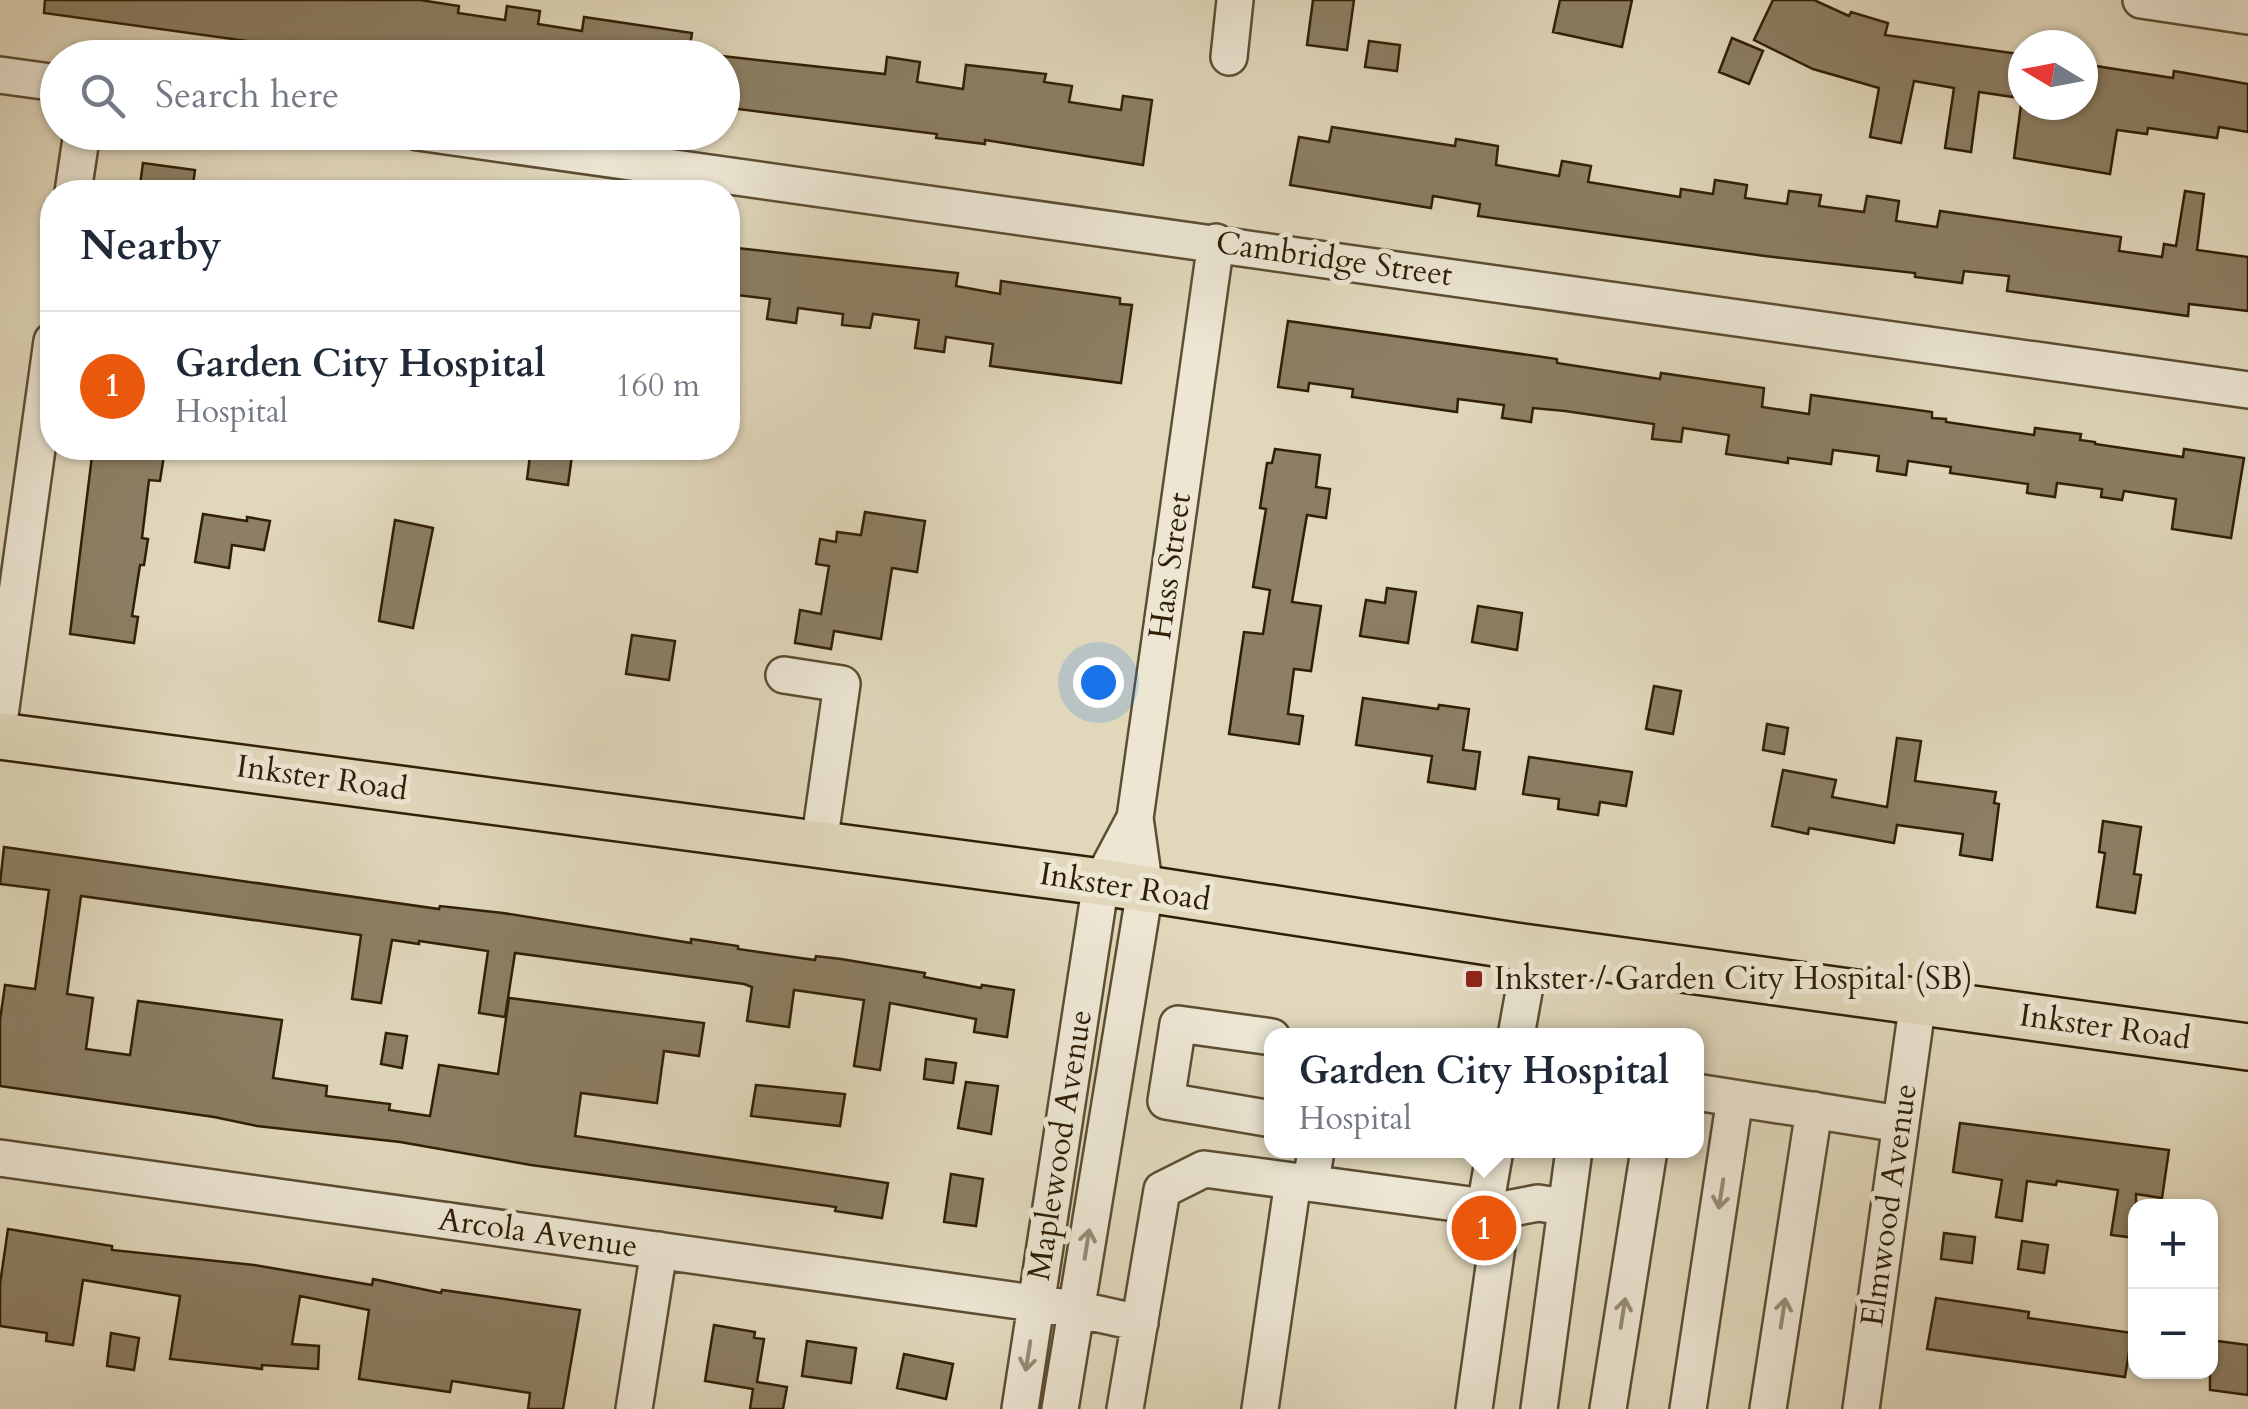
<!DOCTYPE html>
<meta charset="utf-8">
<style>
body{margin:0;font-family:Cardo,serif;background:#f2f2f3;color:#1f2937}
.controls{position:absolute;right:30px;bottom:30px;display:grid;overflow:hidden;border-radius:20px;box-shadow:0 2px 8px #0004}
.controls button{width:90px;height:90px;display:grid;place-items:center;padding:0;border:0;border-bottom:2px solid #e0e1e3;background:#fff;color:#1f2937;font:50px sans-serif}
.compass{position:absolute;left:2008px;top:30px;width:90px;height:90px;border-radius:50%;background:#fff;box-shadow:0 2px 8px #0004;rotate:280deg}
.you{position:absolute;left:1098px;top:682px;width:35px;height:35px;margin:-25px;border:8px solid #fff;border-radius:50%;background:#1a73e8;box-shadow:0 0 0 15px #1a73e833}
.badge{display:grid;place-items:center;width:65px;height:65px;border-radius:50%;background:#ea580c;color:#fff;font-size:32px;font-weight:700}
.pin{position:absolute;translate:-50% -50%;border:5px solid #fff;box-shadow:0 2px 10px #0006}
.popup{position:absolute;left:1264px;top:1028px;width:440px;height:130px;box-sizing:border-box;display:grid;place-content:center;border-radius:20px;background:#fff;filter:drop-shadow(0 2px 8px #0005);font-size:32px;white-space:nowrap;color:#747a83}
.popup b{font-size:38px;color:#1f2937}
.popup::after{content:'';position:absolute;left:50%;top:100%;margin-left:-20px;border:20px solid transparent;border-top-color:#fff}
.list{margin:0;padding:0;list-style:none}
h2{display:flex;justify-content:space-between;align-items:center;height:130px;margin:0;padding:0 40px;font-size:42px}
h2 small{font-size:32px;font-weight:400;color:#747a83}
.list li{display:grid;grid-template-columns:65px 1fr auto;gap:30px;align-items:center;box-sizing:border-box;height:150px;padding:0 40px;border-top:2px solid #e0e1e3}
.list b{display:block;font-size:38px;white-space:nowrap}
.list p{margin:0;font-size:32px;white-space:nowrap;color:#747a83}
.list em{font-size:32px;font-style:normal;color:#747a83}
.icon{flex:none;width:55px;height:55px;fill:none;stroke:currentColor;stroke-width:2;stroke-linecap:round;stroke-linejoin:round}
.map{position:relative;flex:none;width:2248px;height:1409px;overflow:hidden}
.search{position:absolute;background:#fff;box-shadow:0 2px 8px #0004;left:40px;top:40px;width:700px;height:110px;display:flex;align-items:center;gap:25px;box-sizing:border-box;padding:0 35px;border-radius:55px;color:#747a83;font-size:38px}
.panel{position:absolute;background:#fff;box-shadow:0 2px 8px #0004;left:40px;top:180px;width:700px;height:280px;border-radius:40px}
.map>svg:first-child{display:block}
.building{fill:#8c7f64;stroke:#301f05;stroke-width:2.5}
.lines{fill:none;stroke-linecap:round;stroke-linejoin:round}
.minor-casing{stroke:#5c4d33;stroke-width:40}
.major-casing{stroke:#301f05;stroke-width:50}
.minor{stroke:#ece6d3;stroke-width:35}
.major{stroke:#e1d8bc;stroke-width:45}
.oneway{stroke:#978c76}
.poi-dot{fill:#8f2418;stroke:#ece6d3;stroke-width:4}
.labels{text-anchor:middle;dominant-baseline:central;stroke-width:10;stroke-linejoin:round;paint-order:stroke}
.street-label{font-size:32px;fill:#301f05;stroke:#ece6d3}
.poi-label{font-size:32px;fill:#301f05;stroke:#ece6d3;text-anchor:start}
</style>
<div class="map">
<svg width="2248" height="1409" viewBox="0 0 2248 1409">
<rect width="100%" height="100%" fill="#e1d8bc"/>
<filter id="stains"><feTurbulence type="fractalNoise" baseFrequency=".002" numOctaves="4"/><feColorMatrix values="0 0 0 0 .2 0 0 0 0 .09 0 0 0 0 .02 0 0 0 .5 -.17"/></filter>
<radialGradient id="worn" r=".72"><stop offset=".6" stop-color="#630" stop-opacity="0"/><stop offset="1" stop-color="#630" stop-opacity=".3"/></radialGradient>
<path class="building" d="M45,0H420L459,6L458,13L505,20L507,6L540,11L538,24L582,31L584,17L692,33L688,58H423L424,51L380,44L378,58H370L44,13Z
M1313,0H1354L1347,50L1307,45Z
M1560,0H1632L1622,47L1553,32Z
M1773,0H1814L1849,16L1851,12L1888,23L1885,35L2019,54L2013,97L1979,92L1971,152L1945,148L1954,88L1914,81L1901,143L1870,137L1879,88L1813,69L1754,40Z
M1732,38L1763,51L1749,84L1719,72Z
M1369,41L1400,45L1397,71L1365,67Z
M722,56L885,74L887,57L920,62L917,82L963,89L966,65L1046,74L1044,82L1072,86L1069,102L1121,110L1123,96L1152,100L1143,165L985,140V144L936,138L937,134L722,107Z
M2083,64L2173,78L2174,71L2248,84V132L2219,127L2217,138L2148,128L2147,134L2117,130L2110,174L2014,158L2021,105H2083Z
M1332,127L1455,146L1456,139L1498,146L1496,165L1559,176L1562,161L1591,166L1588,182L1680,197L1681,189L1713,194L1715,180L1747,185L1745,198L1787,204L1789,191L1821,195L1819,206L1864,212L1867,196L1899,201L1896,221L1937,227L1940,211L2121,237L2119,251L2162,257L2164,244L2176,246L2185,191L2204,194L2197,250L2248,257V311L2189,304L2188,316L2007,291L2009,276L1964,271L1962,283L1915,277V273L1765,256L1478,216L1480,204L1433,196L1431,208L1290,185L1299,137L1329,142Z
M143,163L195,170L192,192H139Z
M728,247L958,273L956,286L1000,294L1001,281L1120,298V304L1132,305L1121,383L990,366L993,344L946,337L944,352L915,348L919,320L873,314L870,328L842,325L843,314L798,308L796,323L767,319L770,299L728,294Z
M1288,321L1557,359V363L1660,379L1661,373L1764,388L1762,407L1809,414L1811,395L1932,412V418L1946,419V422L2034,435L2035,428L2081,434L2080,440L2095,442V444L2183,457L2184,449L2244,458L2231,538L2172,529L2176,499L2124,491L2122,500L2101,497L2102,489L2057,483L2055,497L2027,493L2028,484L1950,473L1951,467L1908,461L1906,475L1877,471L1879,456L1833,450L1831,464L1788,458V463L1726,454L1729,435L1683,428L1681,442L1652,439L1654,424L1565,411L1533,408L1531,422L1502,418L1504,405L1458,399L1457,412L1352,397L1353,389L1309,383L1308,391L1278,387Z
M93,448L165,449L160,481L149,480L142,538L148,539L144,565H140L132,616L138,617L134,643L70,634Z
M531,448H573L568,485L527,479Z
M1275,449L1320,455L1316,487L1330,489L1326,518L1307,515L1292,602L1321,606L1311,671L1294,669L1288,714L1303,716L1299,744L1229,734L1244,632L1263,634L1270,590L1253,587L1266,509L1260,508L1267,463H1272Z
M865,512L925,521L917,572L892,568L881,639L834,631L831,649L795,643L800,610L821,614L829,566L816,564L820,539L836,542L837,532L861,535Z
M203,514L247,521V517L270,521L264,550L232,545L229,568L195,562Z
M395,520L433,528L413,628L379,621Z
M1387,588L1416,592L1408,643L1360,636L1366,600L1385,603Z
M1478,606L1522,613L1517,650L1472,642Z
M632,635L675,641L669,680L626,674Z
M1654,686L1681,691L1673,734L1646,729Z
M1363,698L1438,709L1439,705L1469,709L1463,750L1480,752L1475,789L1428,782L1432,756L1356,745Z
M1767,724L1788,728L1784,754L1763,750Z
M1897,738L1921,741L1915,781L1996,792L1994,803L1999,804L1992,860L1960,855L1963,834L1897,825L1894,843L1809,828L1808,834L1772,826L1783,770L1836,780L1832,797L1887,807Z
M1529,757L1632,772L1626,806L1600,802L1598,815L1558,809L1559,799L1523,794Z
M2103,821L2141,827L2134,874L2141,875L2135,913L2097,907L2105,853L2099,852Z
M4,847L439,909L440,906L503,913L691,943V939L738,946V949L815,960L816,956L841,959L925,973L924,977L981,988L982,985L1014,990L1007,1037L974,1032L976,1019L890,1003L880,1070L854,1066L864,1000L794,990L789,1027L747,1021L752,987L744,984L515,953L505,1017L479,1013L488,951L419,941V944L392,940L381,1003L352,999L361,935L81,896L67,994L93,998L86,1049L130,1055L138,1001L282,1020L273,1078L327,1086L326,1096L390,1104L389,1110L430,1116L439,1065L498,1074L509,998L704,1023L699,1056L664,1051L657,1103L581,1093L575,1136L888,1183L882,1218L835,1211L836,1207L531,1165L400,1142L257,1126L214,1117L0,1086V1020L5,985L35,989L49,890L0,884Z
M386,1033L407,1036L402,1068L381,1064Z
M926,1059L956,1063L953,1083L924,1079Z
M966,1082L998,1086L991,1134L958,1128Z
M756,1085L845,1094L840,1126L751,1116Z
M1960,1123L2169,1150L2162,1198L2136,1194V1238L2111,1235L2118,1190L2057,1181L2056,1185L2027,1181L2022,1221L1996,1217L2002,1180L1953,1172Z
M951,1174L983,1179L976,1226L944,1222Z
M8,1229L112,1246V1250L254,1265L372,1285L373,1279L441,1293L442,1290L580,1310L563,1409H528L530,1393L452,1381L450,1392L359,1379L369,1310L300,1296L292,1344L319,1346L318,1369L262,1365V1369L170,1359L180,1296L83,1280L73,1345L46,1341L47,1333L0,1326V1284Z
M1944,1233L1975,1237L1972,1263L1941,1259Z
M2022,1241L2048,1245L2044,1273L2018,1269Z
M1936,1298L2029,1312L2028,1318L2132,1333L2125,1377L1927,1349Z
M714,1325L755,1332L754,1338L764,1339L757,1382L787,1387L783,1409H750L753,1389L705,1381Z
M111,1333L139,1338L134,1370L107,1366Z
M2210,1340L2248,1345V1395L2210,1390Z
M807,1341L856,1348L851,1383L802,1376Z
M904,1354L953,1364L946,1399L897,1388Z"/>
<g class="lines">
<g class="minor-casing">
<path id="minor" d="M2141,0L2248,16
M1229,57L1235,0
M0,75L58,83
M418,132L2248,390
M73,192L82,132
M784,675L842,684L819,844
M0,715L52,341
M1516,1036L1532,947
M1272,1037L1178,1024L1166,1101L1272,1119
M1696,1092L1900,1124
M0,1158L1076,1309L1140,1323
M1311,1183L1316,1150
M1502,1210L1538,1203L1565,1207
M634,1409L659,1250
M1020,1409L1101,882L1135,818L1216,242
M1060,1409L1145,890L1135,818
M1125,1409L1162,1190L1204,1169L1485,1207L1495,1150
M1260,1409L1293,1181
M1474,1409L1502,1210L1485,1207
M1539,1409L1574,1150
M1608,1409L1649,1150
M1688,1409L1735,1098
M1768,1409L1814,1110
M1861,1409L1918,1001"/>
</g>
<g class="major-casing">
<path id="major" d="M0,736L1101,882L1515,946L2248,1047"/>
</g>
<use href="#minor" class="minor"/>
<use href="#major" class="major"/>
</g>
<defs><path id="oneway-shaft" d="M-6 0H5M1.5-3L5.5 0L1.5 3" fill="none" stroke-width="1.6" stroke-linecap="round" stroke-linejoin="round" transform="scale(2.5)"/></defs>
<g class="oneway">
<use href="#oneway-shaft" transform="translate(1721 1194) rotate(99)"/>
<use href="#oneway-shaft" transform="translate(1087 1244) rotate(-81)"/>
<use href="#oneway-shaft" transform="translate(1623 1313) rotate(-81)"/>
<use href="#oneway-shaft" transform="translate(1783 1313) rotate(-81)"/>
<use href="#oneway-shaft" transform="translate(1028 1356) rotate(99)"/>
</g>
<rect class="poi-dot" x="1464" y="969" width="20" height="20" rx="5"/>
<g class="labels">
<g class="street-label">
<text transform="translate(1334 259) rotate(8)">Cambridge Street</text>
<text transform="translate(1170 566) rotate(-82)">Hass Street</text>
<text transform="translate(322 778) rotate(8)">Inkster Road</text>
<text transform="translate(1125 887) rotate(9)">Inkster Road</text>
<text transform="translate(2105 1027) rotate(8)">Inkster Road</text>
<text transform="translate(1060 1145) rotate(-81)">Maplewood Avenue</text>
<text transform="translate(1889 1205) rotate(-82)">Elmwood Avenue</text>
<text transform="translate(538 1233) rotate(8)">Arcola Avenue</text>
</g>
<g class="poi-label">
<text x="1494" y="979">Inkster / Garden City Hospital (SB)</text>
</g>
</g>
<rect width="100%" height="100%" filter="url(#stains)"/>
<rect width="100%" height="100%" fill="url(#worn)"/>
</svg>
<div class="controls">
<button>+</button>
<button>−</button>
</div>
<svg class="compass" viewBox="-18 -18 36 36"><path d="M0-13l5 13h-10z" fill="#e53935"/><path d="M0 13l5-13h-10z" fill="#747a83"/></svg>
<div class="you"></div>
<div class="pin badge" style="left:1484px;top:1228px">1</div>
<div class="popup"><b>Garden City Hospital</b>Hospital</div>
<div class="search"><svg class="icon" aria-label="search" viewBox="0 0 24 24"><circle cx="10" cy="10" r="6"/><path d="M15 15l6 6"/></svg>Search here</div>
<section class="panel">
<h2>Nearby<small></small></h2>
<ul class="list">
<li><span class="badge">1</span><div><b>Garden City Hospital</b><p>Hospital</p></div><em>160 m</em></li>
</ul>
</section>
</div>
